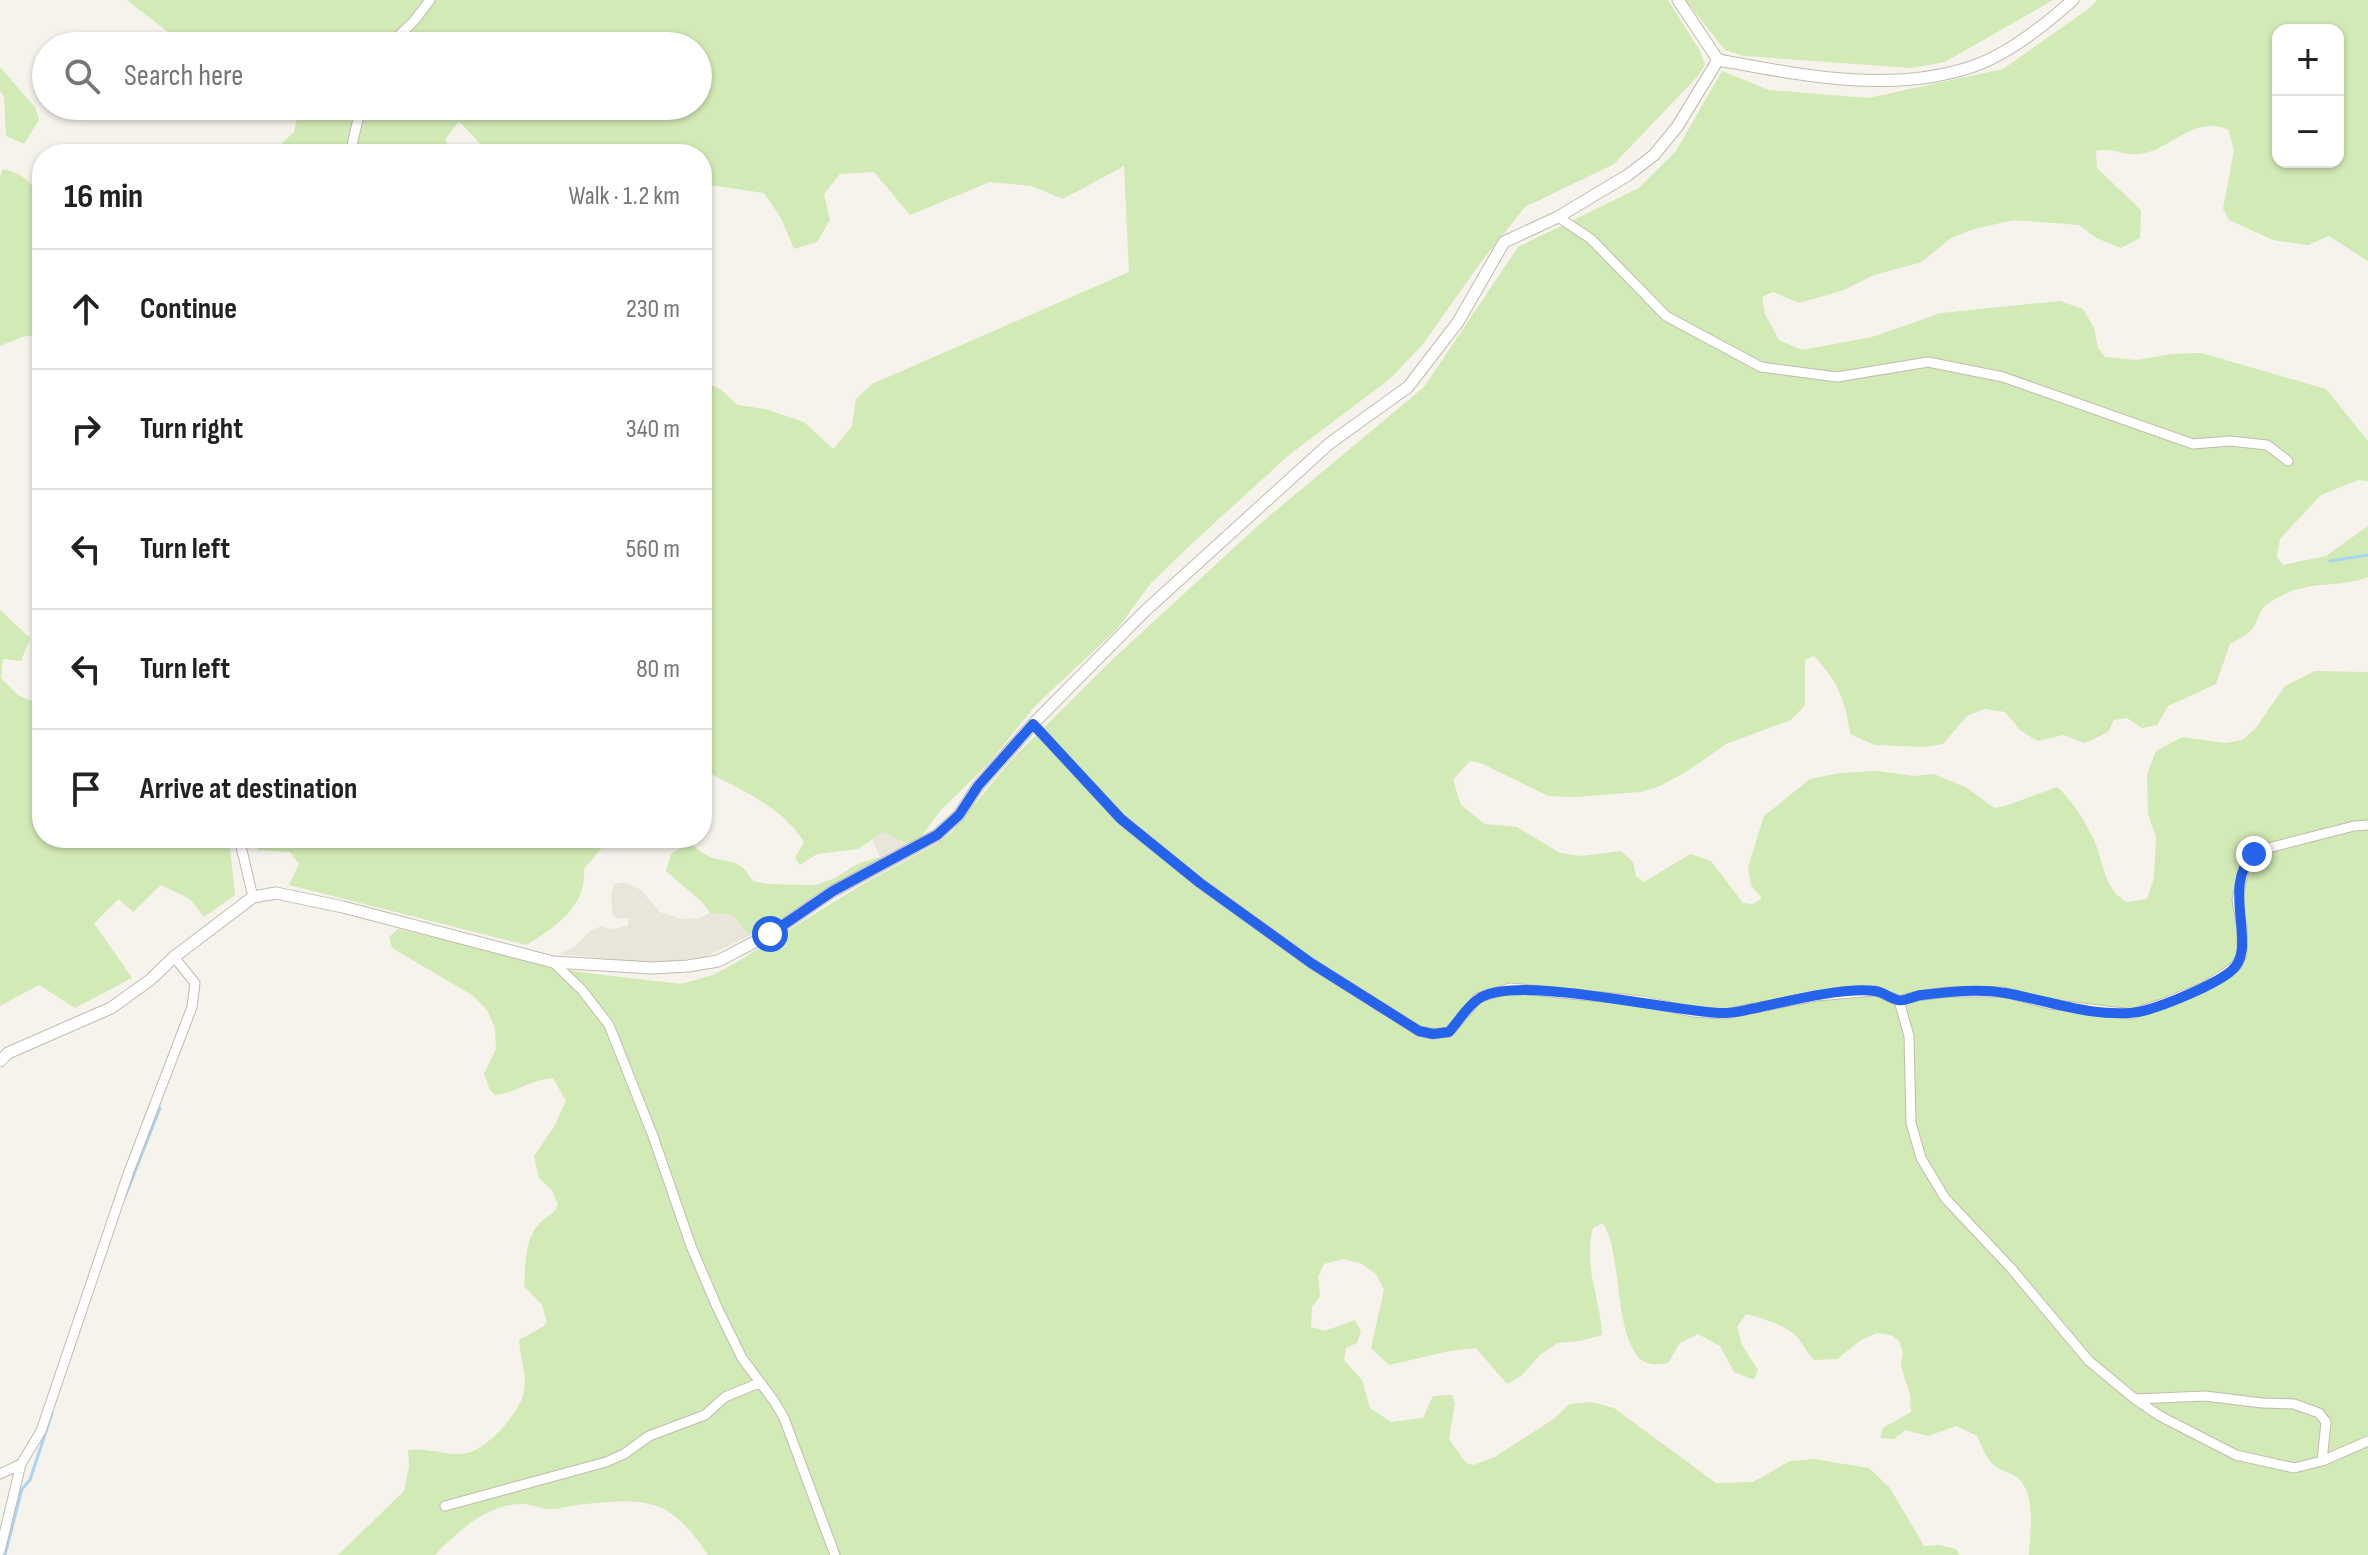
<!DOCTYPE html>
<meta charset="utf-8">
<style>
body{margin:0;font-family:"Sofia Sans Condensed",sans-serif;background:#f2f2f2;color:#222}
.controls{position:absolute;right:24px;top:24px;display:grid;overflow:hidden;border-radius:16px;box-shadow:0 2px 6px #0004}
.controls button{width:72px;height:72px;display:grid;place-items:center;padding:0;border:0;border-bottom:2px solid #e0e0e0;background:#fff;color:#222;font:40px sans-serif}
.stop{position:absolute;width:24px;height:24px;margin:-18px;border:6px solid #2563eb;border-radius:50%;background:#fff}
.stop.end{background:#2563eb;border-color:#fff;box-shadow:0 2px 8px #0008}
.list{margin:0;padding:0;list-style:none}
h2{display:flex;justify-content:space-between;align-items:center;height:104px;margin:0;padding:0 32px;font-size:34px}
h2 small{font-size:26px;font-weight:400;color:#767676}
.list li{display:grid;grid-template-columns:52px 1fr auto;gap:24px;align-items:center;box-sizing:border-box;height:120px;padding:0 32px;border-top:2px solid #e0e0e0}
.list b{display:block;font-size:30px;white-space:nowrap}
.list em{font-size:26px;font-style:normal;color:#767676}
.icon{flex:none;width:44px;height:44px;fill:none;stroke:currentColor;stroke-width:2;stroke-linecap:round;stroke-linejoin:round}
.map{position:relative;flex:none;width:2368px;height:1555px;overflow:hidden}
.search{position:absolute;background:#fff;box-shadow:0 2px 6px #0004;left:32px;top:32px;width:680px;height:88px;display:flex;align-items:center;gap:20px;box-sizing:border-box;padding:0 28px;border-radius:44px;color:#767676;font-size:30px}
.panel{position:absolute;background:#fff;box-shadow:0 2px 6px #0004;left:32px;top:144px;width:680px;height:704px;border-radius:32px}
.map>svg:first-child{display:block}
.residential{fill:#eae5da}
.green{fill:#d2eab5;fill-rule:evenodd}
.lines{fill:none;stroke-linecap:round;stroke-linejoin:round}
.stream{stroke:#a9d4f2;stroke-width:3}
.minor-casing{stroke:#c2bbae;stroke-width:11}
.tertiary-casing{stroke:#c2bbae;stroke-width:13}
.minor{stroke:#fff;stroke-width:9}
.tertiary{stroke:#fff;stroke-width:11}
.route{stroke:#2563eb;stroke-width:10}
</style>
<div class="map">
<svg width="2368" height="1555" viewBox="0 0 2368 1555">
<rect width="100%" height="100%" fill="#f6f3ec"/>
<path class="residential" d="M883,831L908,844L882,862L872,839Z
M625,882L641,890L660,912L681,919L700,918L710,913L733,915L749,936L705,957L653,963L559,954L575,946L588,933L601,926L612,929L627,926L629,918L620,919L613,916L611,897L614,884Z"/>
<path class="green" d="M127,0H1668L1700,51L1705,65L1698,76L1614,164L1525,207L1481,262L1423,344L1391,378L1289,455L1198,538L1151,583L1117,629L1036,705L988,764L941,810L921,837L908,844L883,832L858,849L817,854L800,865L795,858L804,842C782,806 738,789 702,769V381L720,389L738,405L765,409L804,422L833,449L852,426L856,399L872,384L1129,272L1124,166L1063,199L1032,186L990,182L910,215L874,172L840,174L824,194L830,220L817,242L794,249L781,218L764,193L702,184V154H507L483,147L459,121L445,140L453,154H270L294,132L299,106H698V46H186Z
M1685,0H2053L1945,62L1911,68L1744,56L1725,50Z
M2097,0H2368V261L2329,236L2308,245L2273,240L2229,220L2223,209L2234,150L2228,129C2222,128 2215,125 2209,126C2184,127 2164,152 2139,154C2123,156 2115,147 2096,151L2097,168L2141,210L2140,238L2121,248L2096,238L2079,225L2014,220L1974,229L1951,238L1922,262L1874,275L1844,290L1799,303L1773,292L1762,297L1765,314L1779,340L1802,350L1872,337L1941,313L2060,301L2083,309L2094,328L2098,348L2105,357L2136,360L2172,354L2201,353L2326,389L2368,441V481L2358,480L2321,495L2280,539L2277,557L2283,565L2326,556L2368,526V577C2332,590 2307,578 2272,601C2258,609 2261,613 2255,625C2250,634 2238,639 2230,644L2216,684L2168,706L2157,725L2142,728L2127,718L2114,720L2108,732L2085,743L2063,735L2038,741L2021,731L2005,712L1985,709L1967,716L1943,744L1924,747L1875,745L1850,734C1846,701 1837,680 1814,656L1805,660V705L1791,720L1726,744L1686,772L1660,786L1641,792L1574,797L1548,796L1481,763L1470,761L1453,780L1461,805L1485,824L1517,827L1560,853L1581,856L1621,851L1633,862L1636,876L1644,882L1690,854L1711,861L1743,903L1753,904L1762,898L1751,885L1748,867L1764,816L1810,779L1840,773L1877,771L1914,776L1934,774L1967,788L1994,808L2005,806L2057,787C2073,801 2085,821 2094,840C2104,863 2103,887 2126,902L2147,899L2154,878L2156,837L2148,814L2147,774L2156,751L2182,737L2225,743L2242,740L2255,729L2285,686L2315,671L2368,672V1555H2029C2030,1533 2036,1498 2020,1480C2014,1473 2006,1473 1998,1468C1987,1462 1982,1447 1977,1436L1956,1426L1928,1436L1905,1430L1894,1439L1880,1438L1883,1428L1911,1412L1910,1395L1901,1366L1903,1352L1899,1341L1891,1335L1877,1333L1861,1340L1837,1359L1814,1360C1806,1352 1801,1340 1794,1334C1782,1324 1761,1318 1746,1314L1737,1327L1742,1345L1758,1370L1754,1380L1734,1372L1720,1346L1698,1334L1680,1343L1668,1363C1658,1365 1647,1366 1639,1358C1613,1327 1623,1256 1603,1223L1593,1228C1583,1269 1600,1295 1602,1335L1579,1341L1558,1343L1540,1355L1521,1376L1507,1384L1476,1348L1449,1351L1389,1365L1371,1348L1384,1290L1376,1274L1362,1264L1343,1259L1324,1264L1318,1277L1320,1297L1312,1307L1311,1327L1325,1331L1355,1320L1361,1331L1357,1343L1346,1348L1344,1360L1362,1380L1370,1408L1391,1422L1423,1418L1433,1396L1452,1395L1455,1404L1449,1439L1466,1463L1473,1465L1495,1457L1555,1418L1569,1404L1591,1402L1614,1408L1716,1483L1753,1482L1790,1461L1813,1459L1869,1468L1890,1488L1924,1546L1939,1545L1956,1549L1960,1555H708C668,1494 644,1499 577,1505C569,1506 560,1509 552,1509C542,1510 532,1504 522,1504C487,1504 458,1531 435,1555H338L404,1491L409,1466L408,1450C429,1447 452,1458 471,1452C491,1445 521,1411 524,1391C527,1376 520,1355 519,1340L544,1326L547,1322L542,1305L524,1286C526,1265 524,1239 540,1223C547,1215 553,1216 558,1205L552,1190L539,1178L534,1156L554,1127L566,1101L553,1078C531,1079 517,1093 495,1095L490,1090L484,1074L496,1049L495,1028L487,1010L472,995L392,948L389,937L398,929L579,972L681,984L713,975L732,965L863,884L936,844L951,833L1011,760L1113,659L1262,522L1424,387L1518,247L1639,188L1676,151L1722,71L1769,90L1868,98L2003,69L2091,7ZM2278,30H2338V162H2278Z
M0,67L35,107L39,120L24,144L6,136L4,96L0,91Z
M3,169C25,174 34,184 42,205V359L38,352L35,335L22,337L0,346V177Z
M0,610L30,638L21,661L3,659L1,678L18,695L42,706V838H229L235,895L204,917L190,899L161,885L133,912L119,899L94,923L132,978L75,1008L39,985L0,1006Z
M255,838H610L584,869C587,907 555,927 526,945L289,885L299,864L290,852L258,850Z
M689,843C697,848 704,855 713,858C733,863 741,860 753,881L766,884L816,885L835,878L857,864L879,857L882,862L775,925L749,936L733,915L710,913L701,901L666,871L671,854Z"/>
<g class="lines">
<path class="stream" d="M2330,561L2368,555
M125,1197L160,1108
M5,1555L22,1489L30,1480L52,1413"/>
<g class="minor-casing">
<path id="minor" d="M388,46L414,21L430,0
M350,154L361,106
M1558,217L1591,239L1666,316L1761,367L1837,377L1928,362L2003,377L2193,444L2230,441L2267,445L2288,461
M1033,724L1121,819L1200,883L1311,963L1419,1031L1433,1034L1449,1032L1478,998L1510,988L1643,1001L1693,1012L1725,1014L1816,996L1862,992L1876,991L1899,1001L1909,1036L1911,1123L1921,1158L1945,1198L2010,1267L2089,1361L2135,1399L2160,1416L2236,1455L2294,1468L2322,1461L2368,1441
M239,838L253,897
M553,962L582,990L609,1025L653,1136L691,1246L717,1307L742,1358L774,1401L784,1418L835,1555
M1899,1001L1916,996L1948,992H2003L2049,1004L2132,1014L2164,1003L2204,987L2237,965L2242,954V928L2237,900L2244,870L2254,854L2272,847L2354,826L2368,825
M2135,1399L2205,1396L2262,1403L2294,1404L2319,1413L2326,1422L2322,1461
M0,1474L21,1464
M445,1506L606,1462L624,1454L649,1436L705,1415L725,1397L759,1383
M0,1551L21,1464L41,1431L128,1174L192,1007L195,983L174,957"/>
</g>
<g class="tertiary-casing">
<path id="tertiary" d="M1678,0L1718,60
M0,1061L8,1053L111,1008L150,980L174,957L253,897L276,893L343,907L553,962L652,968L688,966L718,961L770,934L833,891L937,835L959,815L978,786L1033,724L1145,611L1330,443L1408,387L1458,322L1504,242L1558,217L1628,175L1654,155L1677,127L1718,60C1801,75 1889,94 1971,67C2008,55 2045,25 2073,0"/>
</g>
<use href="#minor" class="minor"/>
<use href="#tertiary" class="tertiary"/>
</g>
<g class="lines">
<path class="route" d="M770,934L833,891L937,835L959,815L978,786L1033,724L1121,819L1200,883L1311,963L1419,1031L1433,1034L1449,1032C1458,1022 1466,1008 1477,1000C1511,972 1671,1012 1720,1013C1732,1014 1744,1010 1756,1008C1788,1001 1844,987 1875,991C1883,992 1890,998 1898,1000C1904,1002 1914,996 1921,995C1947,992 1979,988 2005,993C2046,1000 2087,1016 2130,1013C2152,1012 2212,986 2230,972C2261,950 2219,887 2254,854"/>
</g>
</svg>
<div class="controls">
<button>+</button>
<button>−</button>
</div>
<div class="stop" style="left:770px;top:934px"></div>
<div class="stop end" style="left:2254px;top:854px"></div>
<div class="search"><svg class="icon" aria-label="search" viewBox="0 0 24 24"><circle cx="10" cy="10" r="6"/><path d="M15 15l6 6"/></svg>Search here</div>
<section class="panel">
<h2>16 min<small>Walk · 1.2 km</small></h2>
<ul class="list">
<li><svg class="icon" aria-label="ahead" viewBox="0 0 24 24"><path d="M12 20V5M6 11l6-6 6 6"/></svg><div><b>Continue</b></div><em>230 m</em></li>
<li><svg class="icon" aria-label="right" viewBox="0 0 24 24"><path d="M7 20v-9h11M14 6l5 5-5 5"/></svg><div><b>Turn right</b></div><em>340 m</em></li>
<li><svg class="icon" aria-label="left" viewBox="0 0 24 24"><path d="M17 20v-9H6M10 6l-5 5 5 5"/></svg><div><b>Turn left</b></div><em>560 m</em></li>
<li><svg class="icon" aria-label="left" viewBox="0 0 24 24"><path d="M17 20v-9H6M10 6l-5 5 5 5"/></svg><div><b>Turn left</b></div><em>80 m</em></li>
<li><svg class="icon" aria-label="arrive" viewBox="0 0 24 24"><path d="M6 21V4h12l-3 4 3 4H6"/></svg><div><b>Arrive at destination</b></div></li>
</ul>
</section>
</div>
